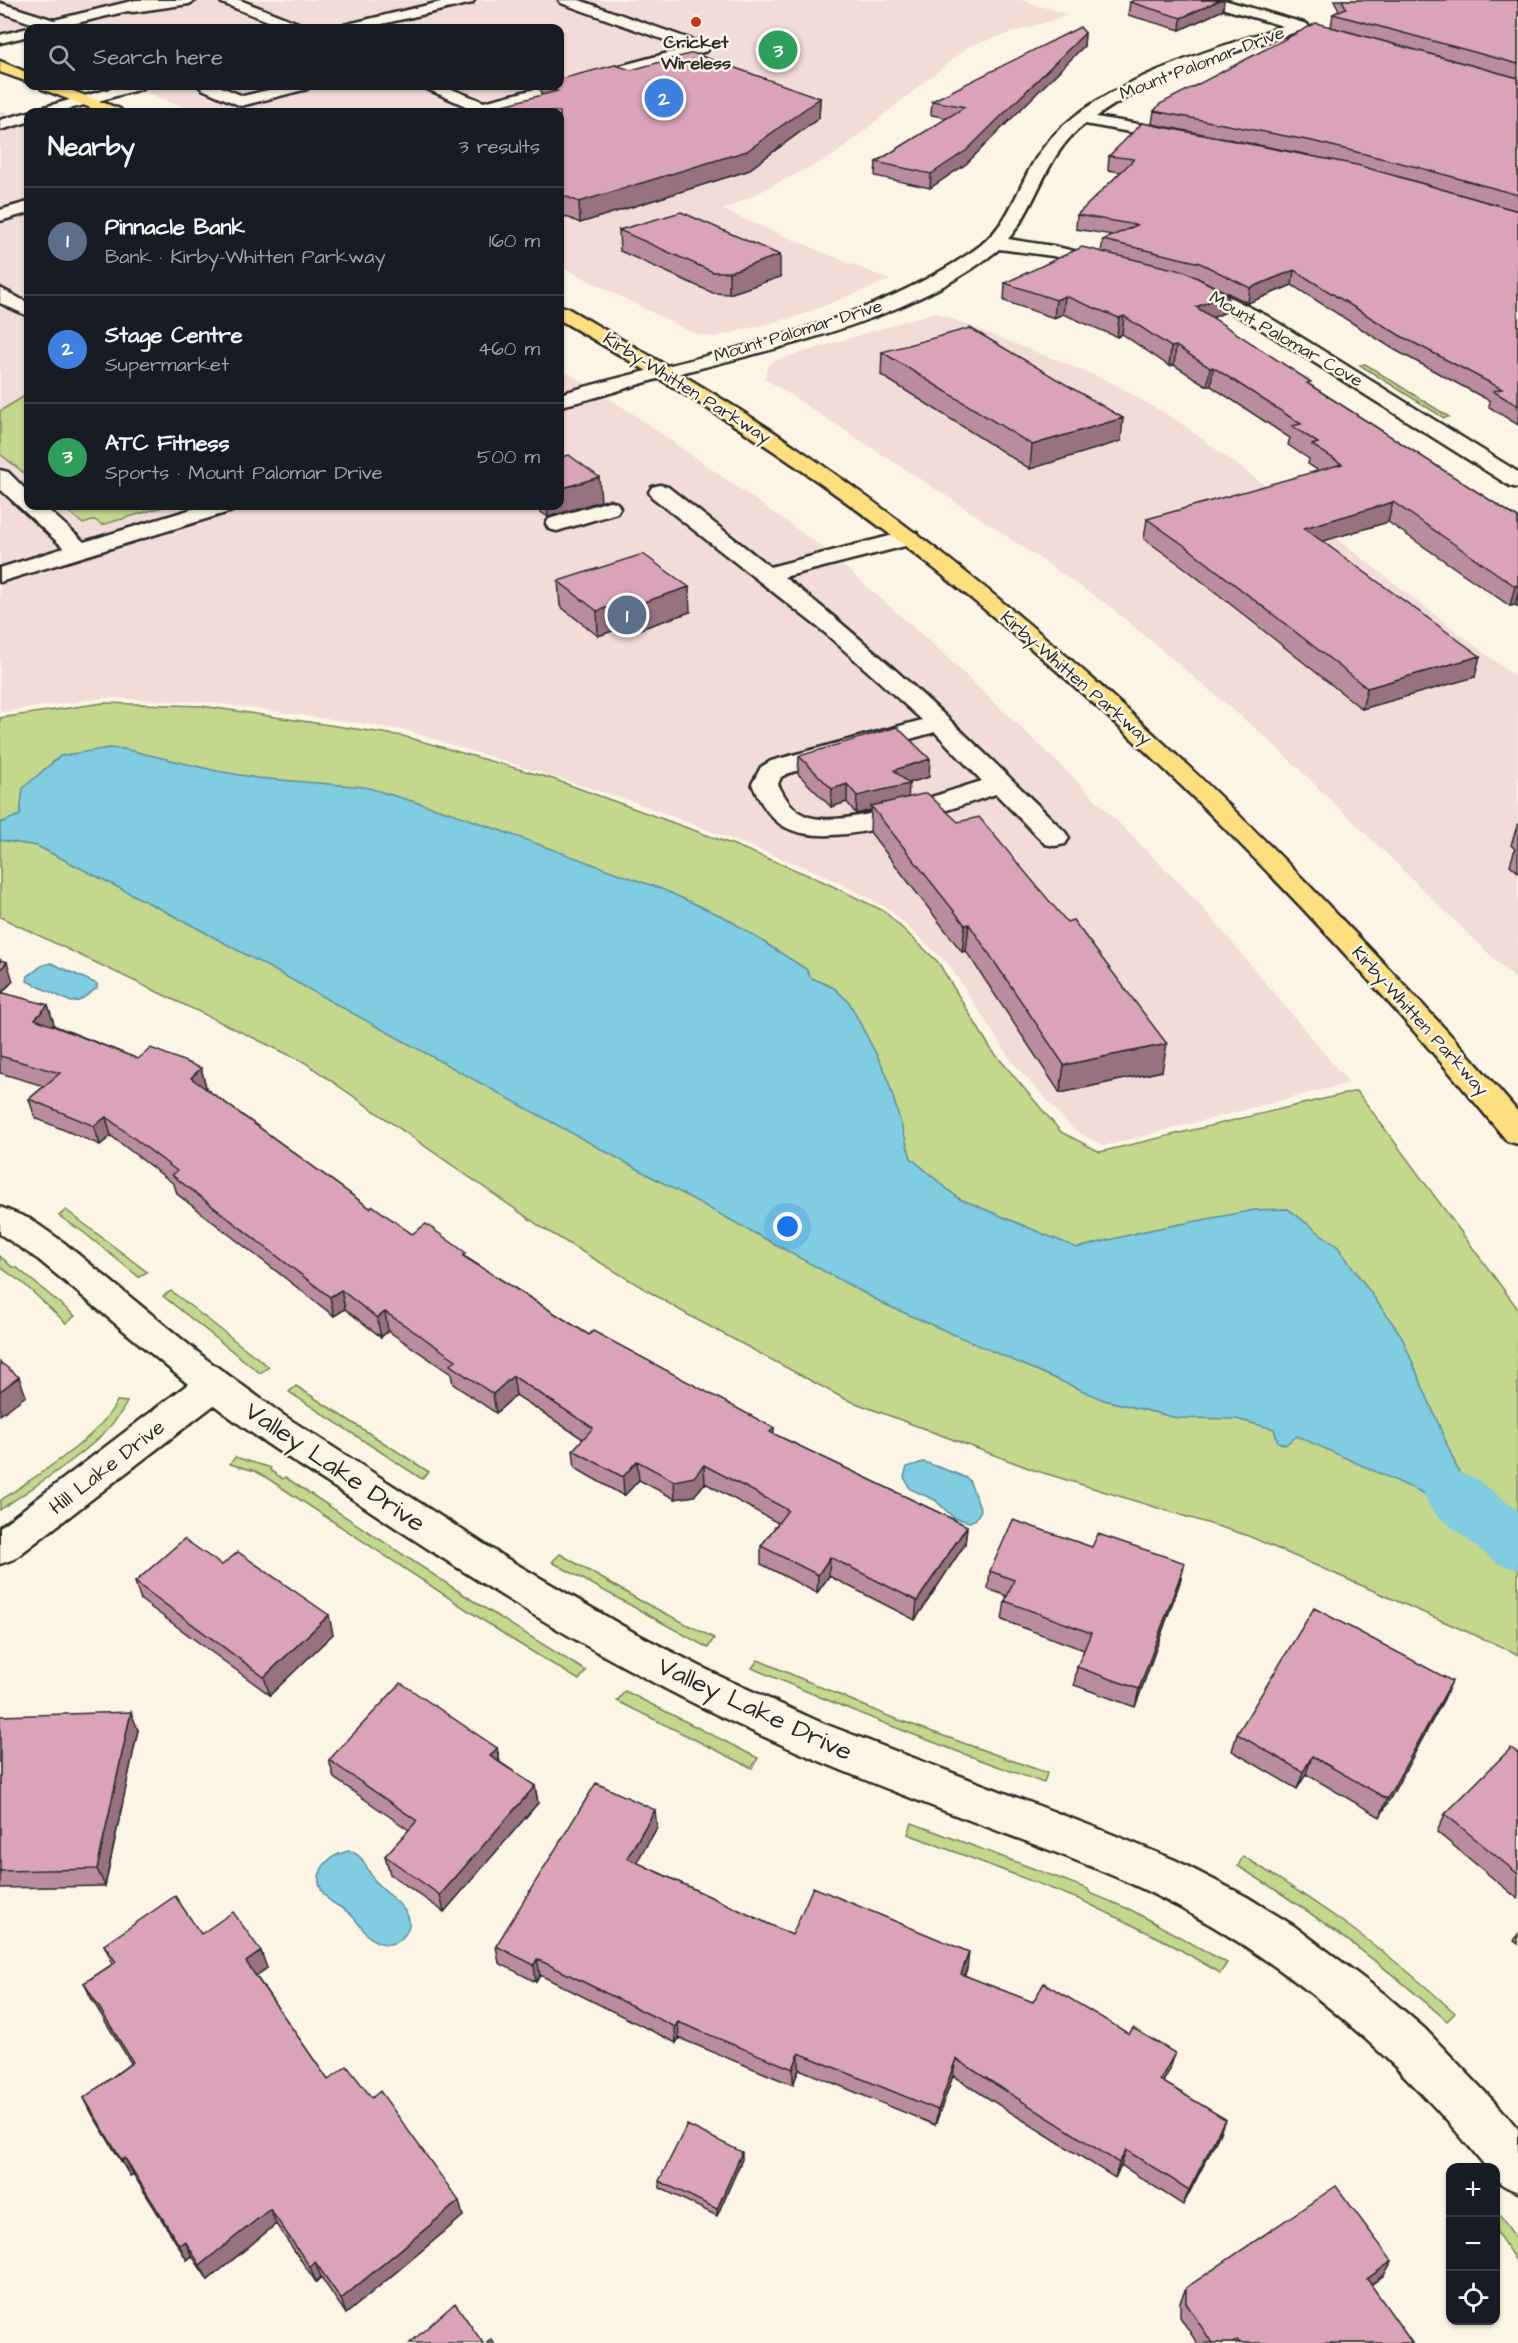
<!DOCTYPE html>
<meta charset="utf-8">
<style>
body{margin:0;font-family:"Architects Daughter",sans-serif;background:#242831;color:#f1f3f6}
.controls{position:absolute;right:18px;bottom:18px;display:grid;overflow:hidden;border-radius:12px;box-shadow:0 2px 4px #0004}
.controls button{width:54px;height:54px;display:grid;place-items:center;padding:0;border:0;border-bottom:2px solid #363941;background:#171b24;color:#f1f3f6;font:30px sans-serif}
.you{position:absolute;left:788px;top:1227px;width:21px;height:21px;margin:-15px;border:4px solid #fff;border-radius:50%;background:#1a73e8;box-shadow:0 0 0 9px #1a73e833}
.badge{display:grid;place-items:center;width:39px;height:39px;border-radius:50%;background:#1a73e8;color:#fff;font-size:20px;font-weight:700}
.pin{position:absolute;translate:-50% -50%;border:3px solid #fff;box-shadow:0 2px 6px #0006}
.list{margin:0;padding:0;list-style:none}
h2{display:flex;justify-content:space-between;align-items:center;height:78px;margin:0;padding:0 24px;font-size:26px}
h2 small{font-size:20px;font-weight:400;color:#9ea1a6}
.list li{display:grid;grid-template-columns:39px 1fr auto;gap:18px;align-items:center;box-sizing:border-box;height:108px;padding:0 24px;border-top:2px solid #363941}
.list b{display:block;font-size:22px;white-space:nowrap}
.list p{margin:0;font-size:20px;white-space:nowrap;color:#9ea1a6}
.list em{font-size:20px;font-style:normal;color:#9ea1a6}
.icon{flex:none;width:33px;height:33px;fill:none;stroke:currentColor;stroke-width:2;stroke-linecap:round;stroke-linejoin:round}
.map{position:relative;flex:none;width:1518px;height:2343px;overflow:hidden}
.search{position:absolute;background:#171b24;box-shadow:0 2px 4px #0004;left:24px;top:24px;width:540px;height:66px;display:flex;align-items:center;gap:15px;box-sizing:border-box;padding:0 21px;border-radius:12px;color:#9ea1a6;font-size:22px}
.panel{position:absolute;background:#171b24;box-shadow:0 2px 4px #0004;left:24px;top:108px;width:540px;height:402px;border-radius:12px}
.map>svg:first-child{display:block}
.built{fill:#f2dcd8}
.green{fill:#c3d88d;stroke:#77825c;stroke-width:1.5}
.water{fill:#80cce0;stroke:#5e8c98;stroke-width:1.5}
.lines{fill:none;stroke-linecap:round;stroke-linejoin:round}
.canal{fill:#80cce0;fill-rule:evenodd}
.minor-casing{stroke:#2b2b2b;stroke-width:5}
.major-casing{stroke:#2b2b2b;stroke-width:5}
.minor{fill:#fcf5e5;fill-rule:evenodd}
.major{fill:#fedf80;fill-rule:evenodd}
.wall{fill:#bb8c9f;stroke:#2b2b2b;stroke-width:1.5}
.shaded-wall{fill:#997282;stroke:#2b2b2b;stroke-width:1.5}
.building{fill:#daa3b9;stroke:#2b2b2b;stroke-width:1.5}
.poi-dot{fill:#c8321e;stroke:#fcf5e5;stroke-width:2}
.labels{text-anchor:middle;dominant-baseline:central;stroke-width:5;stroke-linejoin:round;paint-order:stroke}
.far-poi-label{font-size:18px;font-weight:bold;fill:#2b2b2b;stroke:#fcf5e5}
.far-street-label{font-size:18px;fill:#2b2b2b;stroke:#fcf5e5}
.street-label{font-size:21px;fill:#2b2b2b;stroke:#fcf5e5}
.near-street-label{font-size:26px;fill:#2b2b2b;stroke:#fcf5e5}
</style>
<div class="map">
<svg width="1518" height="2343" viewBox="0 0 1518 2343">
<rect width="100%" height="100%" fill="#fcf5e5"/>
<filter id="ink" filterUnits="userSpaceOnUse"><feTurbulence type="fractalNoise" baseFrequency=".0167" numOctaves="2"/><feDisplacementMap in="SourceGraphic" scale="12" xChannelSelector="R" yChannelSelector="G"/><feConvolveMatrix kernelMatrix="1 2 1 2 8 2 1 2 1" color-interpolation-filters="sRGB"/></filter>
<g filter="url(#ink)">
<path class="built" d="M0,0H1021L1069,15L969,46L833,156L723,210L890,280L798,316L715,337L693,333L560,266V112H196L129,86H560V28H28V45L0,34Z
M0,110L28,121V506H560V368L626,409L821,546L939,650L1074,778L1200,904L1349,1083L1104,1146L1074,1130L1013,1063L949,965L889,909L818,872L637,803L405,730L209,702L103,698L0,712Z
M935,312L1109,381L1178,421L1332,535L1518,679V982L1270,741L1109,606L977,516L764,378L768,366L774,361Z"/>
<path class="green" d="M1365,364L1449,417L1444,418L1360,365Z
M28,394V476L0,454V411Z
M62,506H166L102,525L95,520L83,524Z
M103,703L202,706L403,736L553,779L734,845L820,880L884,911L938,962L991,1049L1061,1132L1100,1152L1357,1091L1518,1309V1655L1511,1651L1246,1535L1034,1470L845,1399L688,1315L541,1227L304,1062L0,917V718Z
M66,1210L147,1272L139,1277L83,1232L59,1216Z
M0,1256L12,1267H16L75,1316L66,1323L24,1284L0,1267Z
M171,1291L269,1367L260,1373L163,1296Z
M296,1386L429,1472L422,1479L289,1392Z
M117,1401L127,1402C106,1445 39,1482 0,1510V1501C36,1475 98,1440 117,1401Z
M235,1457L271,1468L270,1470L283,1479L285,1477L478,1604L586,1671L579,1680L516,1642L264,1476L255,1471L230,1464Z
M560,1554L639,1600L714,1638L708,1648L552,1562Z
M758,1660L888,1716L1047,1773L1044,1783C945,1748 848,1710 752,1668Z
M625,1691L758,1758L752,1768L617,1701Z
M912,1823L1088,1889L1090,1893L1131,1910L1227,1963L1220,1973L1167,1942L1081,1900L908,1834Z
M1243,1856C1318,1903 1390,1952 1455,2013L1447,2021C1380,1961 1314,1913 1238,1866Z
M1496,2210L1518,2241V2264L1496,2231Z"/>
<path class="water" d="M109,748L124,749L217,771L257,778L365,787L452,813L664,890L726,918L806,969L810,977L834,988L849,1002L886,1073L911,1158L958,1198L1077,1248L1149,1230L1255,1210L1288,1209L1338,1247L1401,1335L1460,1475L1454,1495L1434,1498L1297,1436L1285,1445L1278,1442L1274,1429L1236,1419L1177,1418L1104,1400L884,1304L184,921L37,846L0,840V823L20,815L23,788L60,756Z
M51,963L97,984V988L79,1001L71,1002L27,981L28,976L43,965Z
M923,1462C928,1463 967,1477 969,1480L981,1510L976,1519L970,1522L954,1518L935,1500L910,1489L904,1477L907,1467Z
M349,1851C366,1856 365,1868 375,1881C387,1897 425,1914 402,1938C396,1944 389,1945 381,1943C366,1939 361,1924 351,1915C345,1908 335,1906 328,1899C308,1878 324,1856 349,1851Z"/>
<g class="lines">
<path class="canal" d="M1454,1471L1475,1478L1518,1511V1570L1497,1563L1433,1512L1424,1495L1433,1478Z"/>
<g class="minor-casing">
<path id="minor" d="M136,0H196L189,4L133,12L128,11L56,28H34L37,25L0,12V3L54,20Z
M220,0H240L303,25L305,28H286L222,3Z
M449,0H474L472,3L365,28H342L344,25Z
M559,0H579L707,45L709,48L707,51L485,112H459L461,109L468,107L427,89L424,86H444L484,102L547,86H560V82L687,48L561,3Z
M1202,0H1224L1307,24L1309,27L1307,30L1299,31C1230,54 1155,74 1096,117L1180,131L1188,136L1180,141L1085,124C1045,153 1039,204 1008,239L1053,246L1115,261L1118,265L1115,269L1109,271L1053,256L999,249C914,319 774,349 669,376C633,385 596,399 560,406V394C696,354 849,334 970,253C1016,223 1015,182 1047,143C1097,82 1210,51 1283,26L1204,3Z
M28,28H32H28V36L0,43V35Z
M121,86H144L141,89L59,112H35L37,109Z
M199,86H219L243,96L285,86H310L307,89L241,106L202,89Z
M29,112L28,122L0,130V120Z
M28,202V213L0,221V210Z
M1189,277L1267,316L1518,472V488L1510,486L1253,324L1182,287L1180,283L1182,279Z
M0,288L28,303V316L0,303Z
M0,470L8,472L28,492V506H44L84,542L202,506H235L232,511L0,582V568L64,548L0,489Z
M660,485L668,487L770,567L909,531L917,533L920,538L917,543L784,577C885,655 975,743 1065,832L1069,838L1065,844L1055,846L1045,844L996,794C945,810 834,853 785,827C769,819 759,800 752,784L761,767L771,761L922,720L824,632L652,497L649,492L652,487ZM935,732L982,781C944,792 840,832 804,815C791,809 784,796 778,784L781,777L789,773Z
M609,501L617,503L620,508L617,513L557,531L549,529L546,524L549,519Z
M0,1207L30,1219L63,1242L206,1359L283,1415L504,1557L633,1632L721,1677L822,1723L1099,1829L1175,1860L1247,1897L1294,1926L1383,1993L1425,2029L1501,2109L1518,2129V2192C1503,2185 1496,2185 1496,2168H1487C1394,2052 1279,1954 1145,1890C1090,1864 1033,1844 977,1823C902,1795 827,1766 754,1732C616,1669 489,1590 363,1506C313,1473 261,1442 214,1405L14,1559L0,1564V1527L188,1384L39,1260L0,1234Z"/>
</g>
<g class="major-casing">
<path id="major" d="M0,61L28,73V82L0,72Z
M40,86H60L120,109L122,112H101L42,89Z
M560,306L567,308C643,352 720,395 793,445C996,583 1179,748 1348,926C1406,986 1464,1048 1518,1112V1144L1507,1141C1298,886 1049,637 775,452C705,405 633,362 560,320Z"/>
</g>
<use href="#minor" class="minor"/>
<use href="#major" class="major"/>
</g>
<path class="wall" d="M1334,0H1518V78L1331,27L1333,14L1339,11Z
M1130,2L1223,10L1180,30L1128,15Z
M1085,33L1084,46L966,164L930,188L875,176L876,162L948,118L931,115L932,101Z
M631,70L820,98L819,118L747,171L580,223L560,214V112L541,95V86H560Z
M1518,78V211L1396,176L1518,211V425L1489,407L1490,401L1395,350L1292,285L1248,303L1195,277L1228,294L1226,312L1212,318L1310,385L1518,518V607L1515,605L1510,606L1388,522L1323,541L1475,677L1362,709L1185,568L1144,539L1147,519L1319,471L1308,464L1309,459L1288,445L1290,438L1211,386H1207L1174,365L1169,366L1122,334L1117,337L1063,314L1054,318L1004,301L1005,283L1101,252L1103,240L1113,235L1076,229L1077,215L1121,172L1108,170L1109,156L1309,155L1152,124L1154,111Z
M619,230L780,277L729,294L713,293L620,251Z
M882,352L1121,441L1030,469L881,375Z
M601,501L548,517L532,506H560Z
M558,581L690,612L640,629L633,624L598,636L560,606Z
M799,756L929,777L908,783V797L1162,1071L1060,1093L966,951L962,952L870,832L871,810L856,814L847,802L831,807L798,774Z
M1518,823V872L1510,865L1515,849L1511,845Z
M0,960L13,981L2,993L48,1005L54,1024L53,1025L138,1059L201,1068L206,1087L205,1088L370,1208L412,1234L467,1258L589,1335L774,1428V1434L967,1526L965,1544L915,1620L829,1576L817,1593L761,1564V1546L778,1523L705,1483L694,1496L675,1499L639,1480L624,1496L575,1468L573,1450L583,1439L516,1395L496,1413L453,1384L451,1374L388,1331L381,1337L345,1309L334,1316L177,1194L174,1184L111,1136L100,1145L35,1118L29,1099L44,1086L0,1073Z
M222,1565L333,1634L270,1695L141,1600L135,1582Z
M990,1571L1180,1582L1135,1707L1074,1685L1077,1667L1084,1650L1002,1620L1005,1601L1007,1596L988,1589Z
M1444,1699L1380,1817L1306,1774L1297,1789L1232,1751L1237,1734Z
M0,1716L138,1730L105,1886L0,1888Z
M497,1748L500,1762L535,1786L538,1803L444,1912L390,1874L385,1856L409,1830L334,1778L329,1760Z
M1518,1753V1899L1437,1832L1445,1814Z
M657,1828L636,1862L792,1935L967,1969L964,1975L1170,2069L1163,2082L1225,2119L1219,2135L1183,2205L1121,2165L1115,2178L953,2076L935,2125L799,2069L793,2085L679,2038L676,2043L540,1975L536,1982L499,1963L496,1946Z
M201,1934L267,1968L256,1976L328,2080L463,2216L346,2314L321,2277L316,2282L276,2224L208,2280L192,2256L187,2260L133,2174L130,2176L92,2114L84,2098L131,2063L92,2000L84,1983L113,1964L104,1945Z
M1518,1934V1944L1514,1941Z
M742,2159L717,2216L660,2188L659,2181Z
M1392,2261L1384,2275L1371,2285L1412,2343H1197L1180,2317V2302L1186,2288Z"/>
<path class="shaded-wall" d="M1220,0H1224L1223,10L1180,30L1181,18Z
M1085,33L1084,46L966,164L930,188L931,174Z
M820,98L819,118L747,171L580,223L579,202Z
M780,255V277L729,294V272Z
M1294,270L1292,285L1248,303L1250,288Z
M1228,294L1226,312L1194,325L1196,307Z
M1065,296L1063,314L1054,318L1056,300Z
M1124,316L1122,334L1117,337L1119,318Z
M1176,346L1174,365L1169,366L1171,347Z
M1213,367L1211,386H1207L1210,368Z
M1123,418L1121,441L1030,469L1032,445Z
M599,477L601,501L548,517L547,506H560V489Z
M1393,502L1388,522L1300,548L1304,528Z
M1518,585V593L1515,605L1510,606L1515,586Z
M689,587L690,612L640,629L638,604Z
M632,599L633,624L598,636L597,611Z
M1480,656L1475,677L1362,709L1367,688Z
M930,759L929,777L898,786L909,784L908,802L871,806V810L856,814L857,796L894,770Z
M847,784V802L831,807L832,789Z
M969,924L966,951L962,952L965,925Z
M7,962L13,981L0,994V970Z
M48,1005L54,1024L41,1037L35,1019Z
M1167,1044L1162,1071L1060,1093L1064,1065Z
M201,1068L206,1087L195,1097L191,1078Z
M106,1117L111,1136L100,1145L94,1126Z
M341,1290L345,1309L334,1316L330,1297Z
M385,1312L388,1331L381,1337L377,1318Z
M513,1376L516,1395L496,1413L493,1394Z
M19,1377L26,1396L0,1415V1391Z
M637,1461L639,1480L624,1496L623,1477Z
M704,1465L705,1483L694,1496L675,1499L674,1481Z
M967,1526L965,1544L915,1620L917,1601Z
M830,1557L829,1576L817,1593L818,1575Z
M1185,1563L1180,1582L1135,1707L1139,1689Z
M329,1615L333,1634L270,1695L264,1677Z
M1452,1681L1444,1699L1380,1817L1387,1799Z
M131,1712L138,1730L105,1886L97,1869Z
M497,1748L500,1766L490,1756Z
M1312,1756L1306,1774L1297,1789L1303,1772Z
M535,1786L538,1803L444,1912L440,1895Z
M655,1810L657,1828L629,1875L627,1858Z
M261,1951L267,1968L252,1979L246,1962Z
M969,1952L967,1969L959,1991L961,1974Z
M537,1959L540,1975L536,1982L534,1965Z
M678,2022L679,2038L676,2043L675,2027Z
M799,2053V2069L793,2085V2069Z
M1175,2053L1170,2069L1155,2096L1160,2080Z
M956,2059L953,2076L935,2125L938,2110Z
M1225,2119L1219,2135L1183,2205L1189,2190Z
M1126,2150L1121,2165L1115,2178L1119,2163Z
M742,2152V2159L717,2216V2209Z
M125,2158L133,2174L130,2176L122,2161Z
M459,2201L463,2216L346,2314L341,2299Z
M270,2209L276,2224L208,2280L200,2265Z
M185,2241L192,2256L187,2260L179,2245Z
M1392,2261L1384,2275L1358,2294L1367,2279Z
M315,2262L321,2277L316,2282L310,2267Z"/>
<path class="building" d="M1134,0H1220L1181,18L1130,2Z
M1342,0H1518V64L1333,14L1346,8Z
M1316,23L1518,78V195L1417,167L1312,141L1154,111L1160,104Z
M1080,27L1085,33L967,150L931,174L876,162L965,107L932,101Z
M693,53L820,98L747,151L579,202L560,194V112H477L557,91L543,86H560V79L615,65L631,70Z
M1142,123L1357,165L1518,211V406L1493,391L1502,389L1399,335L1294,270L1250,288L1200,263L1103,240L1137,225L1077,215L1134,159L1109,156Z
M681,212L780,255L729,272H713L619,230Z
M1082,247L1186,272L1228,294L1196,307L1311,382L1307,383L1518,518V585L1515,586L1393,502L1304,528L1480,656L1367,688L1188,548L1147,519L1342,464L1312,445L1318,443L1292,426L1301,424L1213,367L1210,368L1176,346L1171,347L1124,316L1119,318L1065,296L1056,300L1005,283Z
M970,328L1123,418L1032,445L882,352Z
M569,455L599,477L560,489V457Z
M643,554L689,587L638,604L632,599L597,611L558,581Z
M897,727L930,759L894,770L909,784L857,796L847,784L832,789L799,756Z
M927,793L958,822L979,817L1067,922L1073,920L1167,1044L1064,1065L969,924L965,925L871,806Z
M0,960L7,962L0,970Z
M0,992L48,1005L35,1019L138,1059L151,1048L201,1068L191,1078L370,1208L373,1206L412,1234L426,1224L466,1253L463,1256L589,1335L593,1331L774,1428L770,1432L967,1526L917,1601L830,1557L818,1575L761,1546L788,1510L704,1465L694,1477L674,1481L637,1461L623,1477L573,1450L593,1428L513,1376L493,1394L450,1365L456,1360L385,1312L377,1318L341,1290L330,1297L172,1175L177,1171L106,1117L94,1126L29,1099L60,1073L0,1056Z
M0,1362L19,1377L0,1391Z
M1013,1520L1092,1547L1098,1534L1185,1563L1139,1689L1077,1667L1091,1633L1005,1601L1014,1580L990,1571Z
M184,1539L222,1565L238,1552L329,1615L264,1677L135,1582Z
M1314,1608L1452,1681L1387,1799L1312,1756L1303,1772L1237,1734Z
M401,1683L497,1748L490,1756L535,1786L440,1895L385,1856L417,1821L329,1760Z
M131,1712L97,1869L0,1871V1716Z
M1511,1748L1518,1753V1874L1445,1814Z
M596,1783L655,1810L627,1858L792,1935L813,1887L969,1952L961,1974L1033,2002L1044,1983L1129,2034L1133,2028L1175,2053L1160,2080L1225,2119L1189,2190L1126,2150L1119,2163L956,2059L938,2110L799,2053L793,2069L678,2022L675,2027L537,1959L534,1965L496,1946Z
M175,1896L201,1934L233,1912L261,1951L246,1962L328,2080L347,2066L372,2098L380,2091L459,2201L341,2299L315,2262L310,2267L270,2209L200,2265L185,2241L179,2245L125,2158L122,2161L84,2098L133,2062L84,1983L116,1962L104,1945Z
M687,2125L742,2152L717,2209L659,2181Z
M1336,2186L1392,2261L1367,2279L1412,2343H1240L1237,2340L1233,2343H1212L1186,2303V2288Z
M455,2303L483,2343H410Z
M491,2339L494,2343H487Z"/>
</g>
<circle class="poi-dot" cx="696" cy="22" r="6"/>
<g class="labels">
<g class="far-poi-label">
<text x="696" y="42">Cricket<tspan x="696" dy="21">Wireless</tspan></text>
</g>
<g class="far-street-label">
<text transform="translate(1202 63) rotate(-21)">Mount Palomar Drive</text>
<text transform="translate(798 331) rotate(-17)">Mount Palomar Drive</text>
<text transform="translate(1286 339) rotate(30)">Mount Palomar Cove</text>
<text transform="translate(687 388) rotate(32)">Kirby-Whitten Parkway</text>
<text transform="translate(1076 678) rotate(41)">Kirby-Whitten Parkway</text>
<text transform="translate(1420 1021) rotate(48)">Kirby-Whitten Parkway</text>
</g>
<g class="street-label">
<text transform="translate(107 1467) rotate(-38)">Hill Lake Drive</text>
</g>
<g class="near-street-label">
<text transform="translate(335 1467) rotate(34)">Valley Lake Drive</text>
<text transform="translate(755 1709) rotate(25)">Valley Lake Drive</text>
</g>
</g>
</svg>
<div class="controls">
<button>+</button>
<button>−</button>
<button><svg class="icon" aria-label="locate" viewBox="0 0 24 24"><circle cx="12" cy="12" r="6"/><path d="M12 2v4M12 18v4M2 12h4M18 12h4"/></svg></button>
</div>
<div class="you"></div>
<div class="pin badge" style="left:627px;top:615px;background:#5c6f8a">1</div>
<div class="pin badge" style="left:664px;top:98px;background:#3f7fe0">2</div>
<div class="pin badge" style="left:778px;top:50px;background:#2e9e5b">3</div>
<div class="search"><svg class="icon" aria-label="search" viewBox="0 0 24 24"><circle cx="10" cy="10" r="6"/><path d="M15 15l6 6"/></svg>Search here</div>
<section class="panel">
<h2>Nearby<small>3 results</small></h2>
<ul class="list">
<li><span class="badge" style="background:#5c6f8a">1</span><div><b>Pinnacle Bank</b><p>Bank · Kirby-Whitten Parkway</p></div><em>160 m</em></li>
<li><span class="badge" style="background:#3f7fe0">2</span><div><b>Stage Centre</b><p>Supermarket</p></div><em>460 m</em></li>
<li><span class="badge" style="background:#2e9e5b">3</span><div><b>ATC Fitness</b><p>Sports · Mount Palomar Drive</p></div><em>500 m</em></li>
</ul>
</section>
</div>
